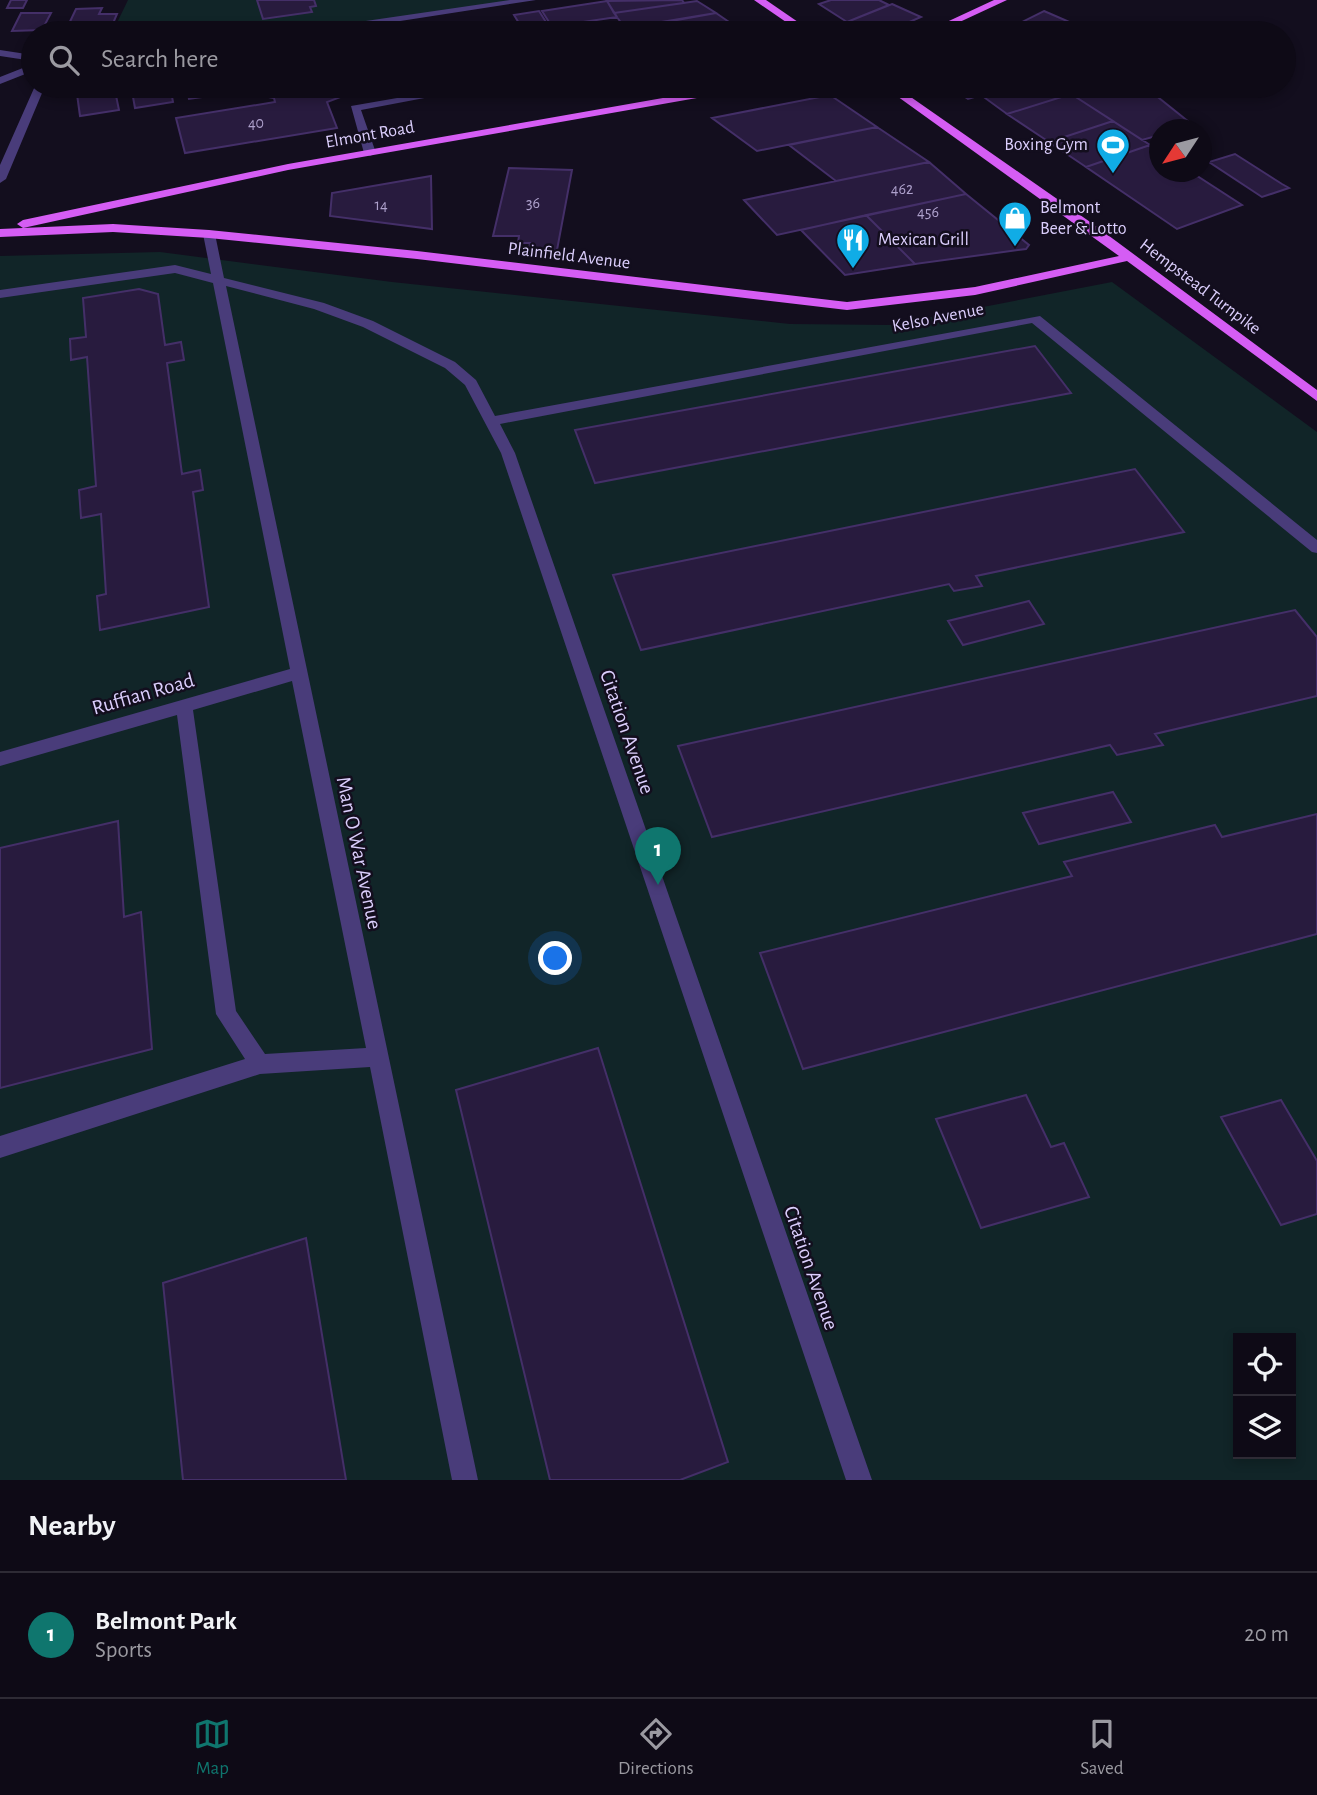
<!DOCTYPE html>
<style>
body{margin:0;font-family:"Alegreya Sans",sans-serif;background:#17131f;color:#f1f3f6}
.controls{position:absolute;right:21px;bottom:21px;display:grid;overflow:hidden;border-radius:0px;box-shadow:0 4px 10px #0003}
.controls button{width:63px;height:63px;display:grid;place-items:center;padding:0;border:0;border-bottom:2px solid #2e2b35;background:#0e0a16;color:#f1f3f6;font:35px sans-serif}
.compass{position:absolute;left:1149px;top:119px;width:63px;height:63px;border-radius:50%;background:#0e0a16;box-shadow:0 4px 10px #0003;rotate:234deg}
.you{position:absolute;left:556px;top:959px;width:24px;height:24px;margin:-18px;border:5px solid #fff;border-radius:50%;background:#1a73e8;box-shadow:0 0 0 10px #1a73e833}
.badge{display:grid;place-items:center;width:46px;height:46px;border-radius:50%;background:#0f766e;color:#fff;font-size:23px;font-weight:700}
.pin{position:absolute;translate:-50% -58px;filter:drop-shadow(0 2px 4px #0008)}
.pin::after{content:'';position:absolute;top:37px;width:24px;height:21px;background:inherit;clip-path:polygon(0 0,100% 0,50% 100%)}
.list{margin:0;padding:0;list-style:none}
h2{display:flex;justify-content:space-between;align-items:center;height:91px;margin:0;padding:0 28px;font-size:30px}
h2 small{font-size:23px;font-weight:400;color:#9b9aa1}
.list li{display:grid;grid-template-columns:46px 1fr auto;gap:21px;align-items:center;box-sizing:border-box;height:126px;padding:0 28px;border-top:2px solid #2e2b35}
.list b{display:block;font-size:26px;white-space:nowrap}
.list p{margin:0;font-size:23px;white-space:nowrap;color:#9b9aa1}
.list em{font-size:23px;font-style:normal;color:#9b9aa1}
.icon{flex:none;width:38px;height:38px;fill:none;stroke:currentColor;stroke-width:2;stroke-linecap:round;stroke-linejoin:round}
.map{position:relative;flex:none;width:1317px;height:1480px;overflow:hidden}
.search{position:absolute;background:#0e0a16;box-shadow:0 4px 10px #0003;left:21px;right:21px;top:21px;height:77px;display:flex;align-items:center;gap:18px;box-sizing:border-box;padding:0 24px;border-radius:38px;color:#9b9aa1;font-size:26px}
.sheet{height:217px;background:#0e0a16}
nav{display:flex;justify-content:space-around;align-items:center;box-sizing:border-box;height:98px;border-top:2px solid #2e2b35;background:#0e0a16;font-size:19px;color:#9b9aa1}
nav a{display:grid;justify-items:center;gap:4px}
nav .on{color:#0f766e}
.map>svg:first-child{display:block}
.green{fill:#112528;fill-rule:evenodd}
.building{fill:#281b3e;stroke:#442f68;stroke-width:2}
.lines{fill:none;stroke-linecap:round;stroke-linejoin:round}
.minor{fill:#493c7a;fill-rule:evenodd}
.major{fill:#d55df4;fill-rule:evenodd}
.labels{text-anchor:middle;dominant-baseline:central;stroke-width:5;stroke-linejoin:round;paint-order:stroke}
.far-number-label{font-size:16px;fill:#aea1cc}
.far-street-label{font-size:18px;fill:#dbcefc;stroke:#130e1e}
.far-poi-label{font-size:18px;fill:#dbcefc;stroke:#130e1e;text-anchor:start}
.street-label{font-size:21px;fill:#dbcefc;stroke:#130e1e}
</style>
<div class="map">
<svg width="1317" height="1480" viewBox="0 0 1317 1480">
<rect width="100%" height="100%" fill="#130e1e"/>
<path class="green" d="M128,0H531L290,33H112Z
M160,252L392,282L790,324L890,325L1112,282L1317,432V1480H0V256ZM1238,1338H1291V1454H1238Z"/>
<path class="building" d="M11,0H27L23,8H7Z
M257,0H314L316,6L310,7L312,12L263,19Z
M682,0L684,3L614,13L607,1Z
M831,0H879L889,5L847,22L819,4Z
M607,1L617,17L583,22L590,33H556L542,11Z
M697,1L716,13L625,28L614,13Z
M892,4L921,17L884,33H865L847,22Z
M102,8L99,14H117L111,28L66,30L76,9Z
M539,11L551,30L525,33L514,15Z
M1044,11L1081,27L1068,33H1000Z
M21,13H51L42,30L12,31Z
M716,13L745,33H675L666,22Z
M492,25L499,33H464L462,30Z
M114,86L119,110L80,116L76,87Z
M131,86H170L173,102L135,108Z
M186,86H229L231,93L189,99Z
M263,86H343L346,95L327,102L337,128L185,153L176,118L275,102L274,98L251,94Z
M552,86H581V87L575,88L578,91L565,94L563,90L556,91Z
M949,86H995L1000,89L1013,86H1059L1071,94L1007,114L981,95L968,99Z
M1059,86H1144L1194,126L1160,130V135L1142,140Z
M1071,94L1113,121L1049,142L1007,114Z
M830,95L877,127L757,151L712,118Z
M1113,121L1150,145L1086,167L1049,142Z
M877,127L929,162L836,181L789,145Z
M1150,145L1160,151V172H1191L1242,205L1177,229L1086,167Z
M1235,154L1282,184L1289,188L1262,197L1209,162Z
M929,162L966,194L777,235L744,200Z
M509,168L572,170L557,250L529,249L530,243H518L519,236H493Z
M431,176L432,229L330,216L332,193Z
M966,194L1029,245L1026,249L915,264L866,215Z
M866,215L915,264L845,275L801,230Z
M139,289L158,294L165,345L181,342L184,360L167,363L182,474L200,470L203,490L193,492L209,607L100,630L97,596L106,594L101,514L81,518L79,490L96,486L87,357L71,360L70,339L86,337L83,298Z
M1035,346L1071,393L595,483L575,430Z
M1135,469L1184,532L976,576L982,586L954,591L949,584L641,650L613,575Z
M1029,601L1044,624L963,645L948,621Z
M1295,610L1317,637V696L1155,734L1163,745L1117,755L1110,745L712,837L678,746Z
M1113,792L1131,822L1039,844L1023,813Z
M1317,814V934L803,1069L760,953L1072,876L1064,862L1215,825L1222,837Z
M118,821L124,917L141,912L152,1049L0,1088V848Z
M598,1048L728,1462L680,1480H550L456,1090Z
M1026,1095L1051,1147L1064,1143L1089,1197L981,1228L936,1119Z
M1281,1100L1317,1161V1214L1281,1225L1221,1117Z
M306,1238L346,1480H183L163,1283Z"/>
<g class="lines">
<path class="minor" d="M510,0H536L323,33H299L304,30Z
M0,50L33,55V61L0,56Z
M33,64V71L0,84V77Z
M35,86H45L6,179L0,183V165Z
M466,86H488L361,110L376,153L370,156L364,153L351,106Z
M209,230L215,234L224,278L324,303L373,321L455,362L476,380L495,416L1040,316L1317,540V553L1312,552L1032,323L500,424L515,453L872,1480H846L501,453L465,385L445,368L363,327L314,309L226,286L478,1480H452L370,1067L260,1074L0,1158V1136L245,1059L216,1014L177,715L0,766V752L290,669L213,283L175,273L0,298V290L175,265L211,274L203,234ZM292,681L366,1048L265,1054L236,1011L193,710Z"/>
<path class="major" d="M754,0H766L814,33H802Z
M994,0H1007L936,33H923Z
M731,86H753L748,89L288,170L23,228L17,224L23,220L288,164Z
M883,86H895L1093,224L1317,390V401L1127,261L975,295L847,310L417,259L209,238L113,232L0,237V229L113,224L209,230L417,251L847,302L975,287L1119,256Z"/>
</g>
<defs>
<g id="stadium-pin" transform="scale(1.75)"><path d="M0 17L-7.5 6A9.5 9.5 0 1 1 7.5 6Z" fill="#10ace6" stroke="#130e1e"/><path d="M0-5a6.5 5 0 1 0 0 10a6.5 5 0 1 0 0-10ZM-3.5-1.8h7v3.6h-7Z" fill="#fff"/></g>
<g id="shop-pin" transform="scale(1.75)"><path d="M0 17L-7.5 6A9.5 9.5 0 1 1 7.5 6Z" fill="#10ace6" stroke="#130e1e"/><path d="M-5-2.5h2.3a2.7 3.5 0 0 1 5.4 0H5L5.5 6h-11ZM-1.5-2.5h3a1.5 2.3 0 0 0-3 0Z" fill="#fff"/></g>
<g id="restaurant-pin" transform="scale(1.75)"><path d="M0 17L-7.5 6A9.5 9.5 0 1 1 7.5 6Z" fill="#10ace6" stroke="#130e1e"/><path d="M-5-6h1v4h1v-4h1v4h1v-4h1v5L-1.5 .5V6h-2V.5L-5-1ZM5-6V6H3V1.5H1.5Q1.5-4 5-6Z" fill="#fff"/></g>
</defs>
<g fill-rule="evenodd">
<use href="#stadium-pin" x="1113" y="145"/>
<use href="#shop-pin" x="1015" y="218"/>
<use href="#restaurant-pin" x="853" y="240"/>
</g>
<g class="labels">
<g class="far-number-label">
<text x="256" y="123">40</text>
<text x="902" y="189">462</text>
<text x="533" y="203">36</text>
<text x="381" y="205">14</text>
<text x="928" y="212">456</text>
</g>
<g class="far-street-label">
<text transform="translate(370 135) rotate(-10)">Elmont Road</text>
<text transform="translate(569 256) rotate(7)">Plainfield Avenue</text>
<text transform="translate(1200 287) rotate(37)">Hempstead Turnpike</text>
<text transform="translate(938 318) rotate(-11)">Kelso Avenue</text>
</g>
<g class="far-poi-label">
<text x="1088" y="145" text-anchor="end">Boxing Gym</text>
<text x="1040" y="208">Belmont<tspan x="1040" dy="21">Beer &amp; Lotto</tspan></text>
<text x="878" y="240">Mexican Grill</text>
</g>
<g class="street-label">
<text transform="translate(143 694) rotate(-16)">Ruffian Road</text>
<text transform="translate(627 732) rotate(71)">Citation Avenue</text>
<text transform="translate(359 853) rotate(78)">Man O War Avenue</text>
<text transform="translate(811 1268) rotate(71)">Citation Avenue</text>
</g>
</g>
</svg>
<div class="controls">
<button><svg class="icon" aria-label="locate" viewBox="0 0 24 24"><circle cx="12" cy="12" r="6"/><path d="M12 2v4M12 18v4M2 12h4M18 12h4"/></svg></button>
<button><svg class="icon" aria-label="layers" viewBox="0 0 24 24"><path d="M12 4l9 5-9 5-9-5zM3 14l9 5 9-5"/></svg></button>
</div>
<svg class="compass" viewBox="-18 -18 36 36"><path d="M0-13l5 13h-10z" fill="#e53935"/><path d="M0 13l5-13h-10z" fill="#9b9aa1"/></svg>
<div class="you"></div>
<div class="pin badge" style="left:658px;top:885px">1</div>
<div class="search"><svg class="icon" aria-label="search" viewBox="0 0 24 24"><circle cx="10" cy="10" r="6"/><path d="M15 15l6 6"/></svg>Search here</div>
</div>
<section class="sheet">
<h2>Nearby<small></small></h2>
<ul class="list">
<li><span class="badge">1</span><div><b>Belmont Park</b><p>Sports</p></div><em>20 m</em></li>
</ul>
</section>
<nav>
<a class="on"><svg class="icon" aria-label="map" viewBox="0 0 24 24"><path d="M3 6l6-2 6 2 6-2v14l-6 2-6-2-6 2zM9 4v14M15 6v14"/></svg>Map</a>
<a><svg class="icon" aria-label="directions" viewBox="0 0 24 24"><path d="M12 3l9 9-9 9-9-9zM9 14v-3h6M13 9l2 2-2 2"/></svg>Directions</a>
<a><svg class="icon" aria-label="saved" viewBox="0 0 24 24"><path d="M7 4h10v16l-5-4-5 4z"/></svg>Saved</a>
</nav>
